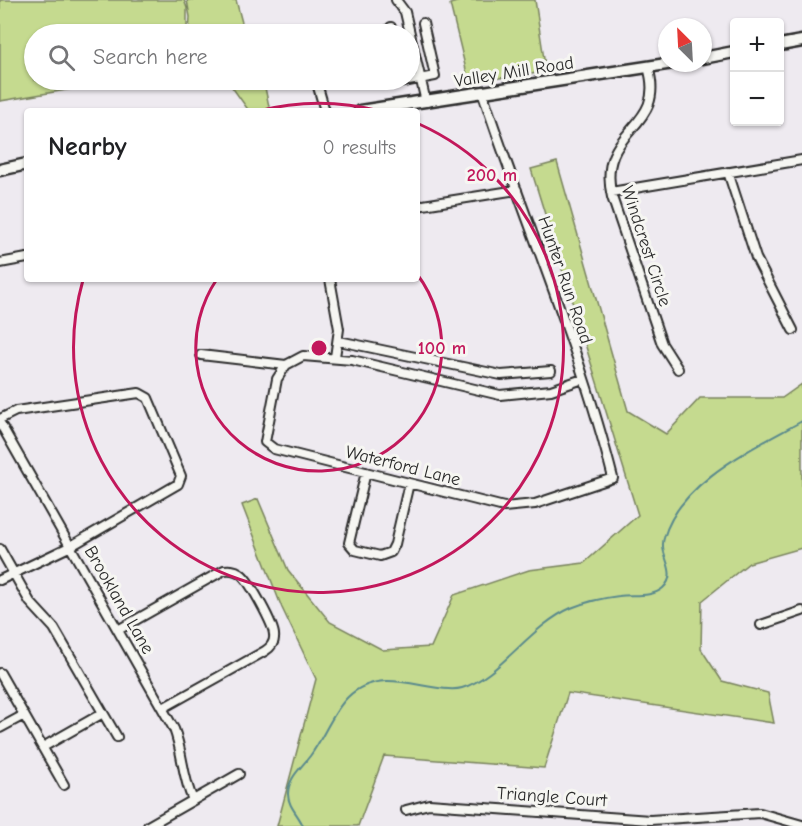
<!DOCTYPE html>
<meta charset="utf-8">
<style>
body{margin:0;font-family:"Comic Neue",sans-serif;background:#f2f2f2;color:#202124}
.controls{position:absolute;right:18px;top:18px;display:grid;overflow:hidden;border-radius:6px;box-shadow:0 2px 4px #0004}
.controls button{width:54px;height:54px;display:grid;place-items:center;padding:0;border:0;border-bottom:2px solid #e0e0e0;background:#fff;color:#202124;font:30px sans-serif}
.compass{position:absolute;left:658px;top:18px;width:54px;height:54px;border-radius:50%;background:#fff;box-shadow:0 2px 4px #0004;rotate:336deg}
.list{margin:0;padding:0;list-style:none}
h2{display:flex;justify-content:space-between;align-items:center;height:78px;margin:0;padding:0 24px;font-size:26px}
h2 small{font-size:20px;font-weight:400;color:#757577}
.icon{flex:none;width:33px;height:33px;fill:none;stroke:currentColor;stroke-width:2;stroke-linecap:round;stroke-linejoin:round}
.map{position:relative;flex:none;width:802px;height:826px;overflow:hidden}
.search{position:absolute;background:#fff;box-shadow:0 2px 4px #0004;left:24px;top:24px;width:396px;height:66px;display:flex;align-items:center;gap:15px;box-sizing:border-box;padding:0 21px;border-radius:33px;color:#757577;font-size:22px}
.panel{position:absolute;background:#fff;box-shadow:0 2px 4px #0004;left:24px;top:108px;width:396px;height:174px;border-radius:6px}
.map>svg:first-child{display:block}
.green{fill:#c5da8f;stroke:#78825d;stroke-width:1.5}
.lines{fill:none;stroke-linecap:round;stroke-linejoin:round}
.stream{stroke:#5a8a8d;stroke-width:2}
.street-casing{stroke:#2b2b2b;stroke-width:12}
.secondary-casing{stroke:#2b2b2b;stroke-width:15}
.street{stroke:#f6f6f2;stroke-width:8}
.secondary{stroke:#f6f6f2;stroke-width:10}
.ring{fill:none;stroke:#c2185b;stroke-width:3}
.labels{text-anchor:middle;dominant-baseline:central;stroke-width:6;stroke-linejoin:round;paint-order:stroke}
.street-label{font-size:18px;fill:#2b2b2b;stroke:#f6f6f2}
.centre{fill:#c2185b;stroke:#f6f6f2;stroke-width:3}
.ring-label{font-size:18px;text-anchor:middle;font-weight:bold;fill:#c2185b;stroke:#f6f6f2;stroke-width:6;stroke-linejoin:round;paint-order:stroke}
</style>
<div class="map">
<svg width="802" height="826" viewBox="0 0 802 826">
<rect width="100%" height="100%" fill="#eeeaf0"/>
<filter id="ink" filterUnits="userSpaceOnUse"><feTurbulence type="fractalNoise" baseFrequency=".0167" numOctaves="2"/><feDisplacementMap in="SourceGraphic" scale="12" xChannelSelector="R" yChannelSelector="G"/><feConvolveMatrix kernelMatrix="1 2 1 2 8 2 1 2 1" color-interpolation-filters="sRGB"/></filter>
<g filter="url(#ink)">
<path class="green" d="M0,0H184L187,8V34H34V80H126L0,101Z
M187,0H236L245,34H189L190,17Z
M463,0H535L546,72L469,82L450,4Z
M227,80H260L264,83L270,111H249Z
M557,162L628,411L666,434L700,398H782L802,384V548L749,563L702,601L701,649L722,681L768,693L774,723L568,693L544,768L384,756L358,826H277L316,679L282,608L242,505L258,499L288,570L330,622L383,650L431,647L454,595L529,570L584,563L638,515L531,169Z"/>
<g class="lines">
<path class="stream" d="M303,826C299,815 288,807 288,794C288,778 301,768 310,756C333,725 338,684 386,681C409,680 445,693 462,688C498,678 530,626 571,608C586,602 602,598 619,596C632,594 652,598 663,588C680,572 658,556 664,538C680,481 754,448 802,421"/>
<g class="street-casing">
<path id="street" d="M396,0L405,12L426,102
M391,27L393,34
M648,67C668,132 595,126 612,197L662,344L678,369
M316,80L325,111
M402,80L403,82L435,76L423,23
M483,94C525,222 580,347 613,478L535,504L504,507L274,449L265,442L277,379L286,365L303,356L352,360L500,395L551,390L583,379
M728,172L756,258L793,330
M611,192L802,160
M417,206L517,190
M0,263L27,258
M330,279L339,329L335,357
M339,341L501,375L551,371
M201,355L286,365
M0,419L16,411L139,393L148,398L181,476L178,484L71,546L0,580
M0,423L174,729C183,752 182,777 193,800
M366,472L349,543L355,550L380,556L391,552L395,544L409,483
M0,549L30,602L54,628L117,737
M761,625L802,611
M118,630L224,570C231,569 237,570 242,575C250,582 274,625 274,635C275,642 271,647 265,651L163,708
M0,673L64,785
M0,728L24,715
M43,747L103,713
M406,810L429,804L650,820L760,813L802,825
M148,826L239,774"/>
</g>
<g class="secondary-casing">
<path id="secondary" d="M780,45L802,41
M703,58L734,52
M360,111L673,63
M0,170L27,164"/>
</g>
<use href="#street" class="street"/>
<use href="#secondary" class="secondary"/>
</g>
</g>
<g class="ring">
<path d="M417 274A123 123 0 1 1 217 279"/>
<path d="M258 111A245 245 0 0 1 380 111M419 124A245 245 0 1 1 83 280"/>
</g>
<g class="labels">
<g class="street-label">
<text transform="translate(514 72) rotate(-9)">Valley Mill Road</text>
<text transform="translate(646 246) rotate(72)">Windcrest Circle</text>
<text transform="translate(565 280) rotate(71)">Hunter Run Road</text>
<text transform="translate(403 466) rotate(14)">Waterford Lane</text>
<text transform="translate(119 600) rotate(60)">Brookland Lane</text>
<text transform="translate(552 797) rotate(4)">Triangle Court</text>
</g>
</g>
<circle cx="319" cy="348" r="9" class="centre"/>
<g class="ring-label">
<text x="492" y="181">200 m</text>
<text x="442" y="354">100 m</text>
</g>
</svg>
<div class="controls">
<button>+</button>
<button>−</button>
</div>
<svg class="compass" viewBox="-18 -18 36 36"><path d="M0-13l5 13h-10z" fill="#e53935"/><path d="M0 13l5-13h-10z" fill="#757577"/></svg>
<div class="search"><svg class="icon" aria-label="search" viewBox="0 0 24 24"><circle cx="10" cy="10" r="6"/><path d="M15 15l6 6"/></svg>Search here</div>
<section class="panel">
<h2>Nearby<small>0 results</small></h2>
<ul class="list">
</ul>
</section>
</div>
